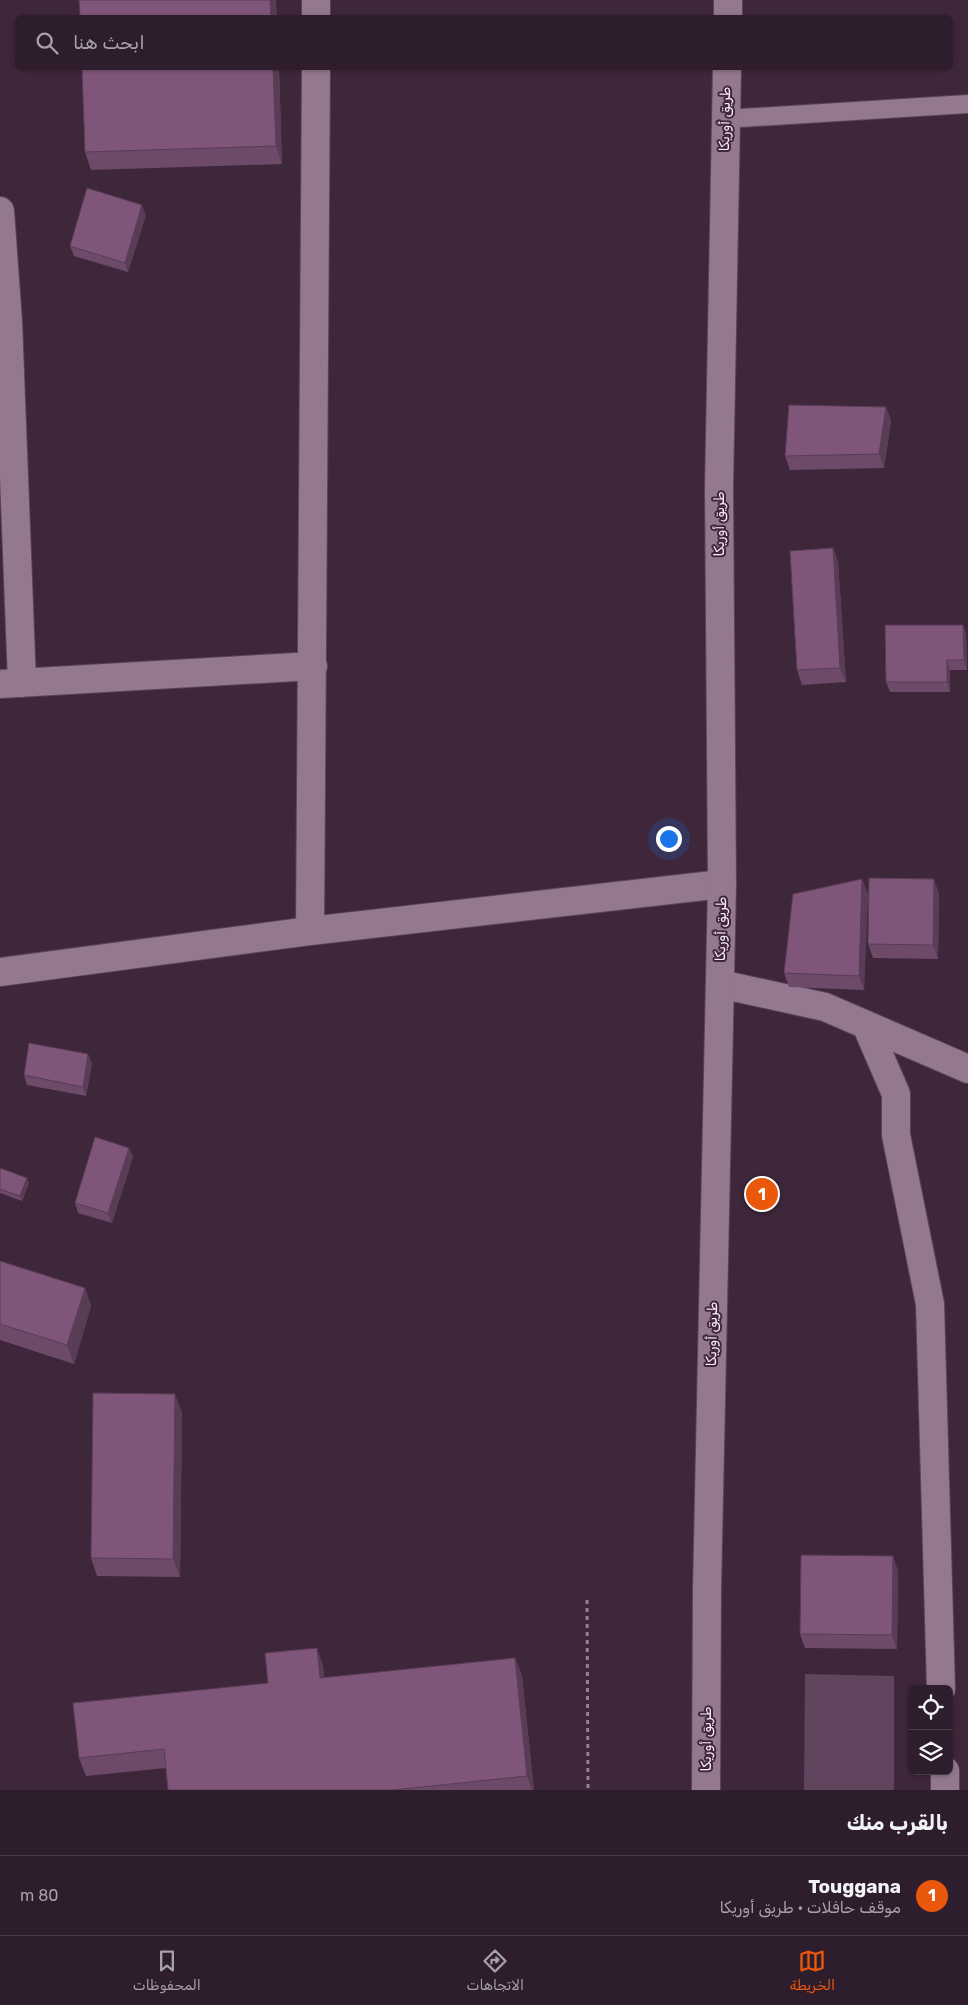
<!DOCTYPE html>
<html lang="ar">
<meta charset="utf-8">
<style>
body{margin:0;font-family:Rubik,Cairo,sans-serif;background:#3a2a38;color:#f1f3f6;direction:rtl}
.controls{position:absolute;right:15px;bottom:15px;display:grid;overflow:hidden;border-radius:8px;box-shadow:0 1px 4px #0004}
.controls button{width:45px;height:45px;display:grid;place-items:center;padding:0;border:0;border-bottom:1px solid #493b48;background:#2e1d2c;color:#f1f3f6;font:25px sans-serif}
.you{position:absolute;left:668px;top:838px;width:18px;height:18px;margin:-12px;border:4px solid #fff;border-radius:50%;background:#1a73e8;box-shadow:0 0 0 8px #1a73e833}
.badge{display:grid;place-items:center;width:32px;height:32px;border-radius:50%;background:#ea580c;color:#fff;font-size:16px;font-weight:700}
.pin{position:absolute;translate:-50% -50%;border:2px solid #fff;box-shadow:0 1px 5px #0006}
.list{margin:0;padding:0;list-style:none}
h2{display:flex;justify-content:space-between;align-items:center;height:65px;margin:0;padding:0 20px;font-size:21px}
h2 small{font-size:16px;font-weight:400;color:#a7a2a9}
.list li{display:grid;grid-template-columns:32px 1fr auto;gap:15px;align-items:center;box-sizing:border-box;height:80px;padding:0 20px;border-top:1px solid #493b48}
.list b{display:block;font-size:19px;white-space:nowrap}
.list p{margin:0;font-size:16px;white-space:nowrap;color:#a7a2a9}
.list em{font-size:16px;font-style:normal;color:#a7a2a9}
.icon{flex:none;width:28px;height:28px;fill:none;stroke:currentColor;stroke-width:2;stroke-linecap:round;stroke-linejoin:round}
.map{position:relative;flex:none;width:968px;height:1790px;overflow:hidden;direction:ltr}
.search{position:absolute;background:#2e1d2c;box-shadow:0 1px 4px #0004;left:15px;right:15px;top:15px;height:55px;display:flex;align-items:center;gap:12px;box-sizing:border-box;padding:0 18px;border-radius:8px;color:#a7a2a9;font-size:19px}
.sheet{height:145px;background:#2e1d2c}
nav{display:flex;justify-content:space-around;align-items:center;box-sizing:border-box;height:70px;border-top:1px solid #493b48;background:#2e1d2c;font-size:14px;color:#a7a2a9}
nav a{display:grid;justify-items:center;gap:2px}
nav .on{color:#ea580c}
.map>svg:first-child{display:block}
.green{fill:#61445d}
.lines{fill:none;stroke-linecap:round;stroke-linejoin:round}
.lane-casing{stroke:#584555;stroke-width:20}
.street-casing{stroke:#584555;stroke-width:30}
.secondary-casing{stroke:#584555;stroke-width:30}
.path{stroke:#968293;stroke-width:3;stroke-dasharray:4 4;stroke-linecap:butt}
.lane{stroke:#93788f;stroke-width:18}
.street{stroke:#93788f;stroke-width:28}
.secondary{stroke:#93788f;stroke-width:28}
.wall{fill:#6d4a68}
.shaded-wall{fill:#593c55}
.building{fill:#7f5679;stroke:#593c55}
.labels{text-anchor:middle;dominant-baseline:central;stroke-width:4;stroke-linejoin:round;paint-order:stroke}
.street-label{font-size:14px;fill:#fbecf8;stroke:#3e273b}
</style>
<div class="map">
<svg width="968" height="1790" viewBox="0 0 968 1790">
<rect width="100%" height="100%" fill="#3e273b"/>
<path class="green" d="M805,1674L894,1676V1790H804Z"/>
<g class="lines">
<g class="lane-casing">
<path id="lane" d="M725,119L968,104"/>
</g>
<g class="street-casing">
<path id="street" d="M316,18V0
M0,211L8,321L22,683
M0,684L313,666
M310,931L316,68
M0,972L310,931L722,884
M720,984L825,1007L968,1069
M867,1027L896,1094V1135L930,1304L941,1689
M945,1771V1790"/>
</g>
<g class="secondary-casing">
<path id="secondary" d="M728,18V0
M706,1790L707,1590L722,884L719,488L727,68"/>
</g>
<path class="path" d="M587,1600L588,1790"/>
<use href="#lane" class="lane"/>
<use href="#street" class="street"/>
<use href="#secondary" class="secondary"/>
</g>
<path class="wall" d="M82,68H279L282,164L91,170L85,152Z
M146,215L128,272L74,256L70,246Z
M886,407L891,421L884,468L790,470L785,456Z
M833,548L838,562L846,682L802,685L797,670Z
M963,625L966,634L967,670H950V692H890L886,682Z
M868,893L864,990L789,987L784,973Z
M939,893L938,959L873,958L868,944Z
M92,1064L86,1096L27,1085L24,1075Z
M129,1148L133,1157L112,1223L78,1213L75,1203Z
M0,1168L29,1183L22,1201L0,1193Z
M0,1261L85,1288L91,1306L74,1364L0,1340Z
M182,1412L180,1577L97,1576L91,1558Z
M898,1570L897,1649L805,1648L800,1634Z
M317,1648L323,1666L324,1678L515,1658L522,1676L534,1790H168L166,1768L86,1776L79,1758L268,1683Z"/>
<path class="shaded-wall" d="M270,0H276L277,18H271Z
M273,68H279L282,164L276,146Z
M142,205L146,215L128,272L125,263Z
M886,407L891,421L884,468L879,454Z
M833,548L838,562L846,682L840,668Z
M963,625L966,634L967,670L964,660Z
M947,660L950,670V692L947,682Z
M862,879L868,893L864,990L859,976Z
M934,879L939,893L938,959L933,945Z
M88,1054L92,1064L86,1096L83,1087Z
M129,1148L133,1157L112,1223L108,1213Z
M27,1178L29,1183L22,1201L20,1196Z
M85,1288L91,1306L74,1364L67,1345Z
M175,1394L182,1412L180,1577L173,1559Z
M893,1556L898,1570L897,1649L892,1635Z
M317,1648L323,1666L326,1696L320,1678Z
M515,1658L522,1676L534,1790H532L527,1776Z"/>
<path class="building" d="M79,0H270L271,18H80Z
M82,68H273L276,146L85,152Z
M87,188L142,205L125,263L70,246Z
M789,405L886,407L879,454L785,456Z
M833,548L840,668L797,670L790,551Z
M885,625H963L964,660H947V682H886Z
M869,878L934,879L933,945L868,944Z
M862,879L859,976L784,973L793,894Z
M29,1043L88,1054L83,1087L24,1075Z
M95,1137L129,1148L108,1213L75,1203Z
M0,1168L27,1178L20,1196L0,1189Z
M0,1261L85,1288L67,1345L0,1324Z
M93,1393L175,1394L173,1559L91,1558Z
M801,1555L893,1556L892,1635L800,1634Z
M317,1648L320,1678L515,1658L527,1776L393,1790H168L164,1749L79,1758L73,1703L268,1683L265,1653Z"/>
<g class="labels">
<g class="street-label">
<text transform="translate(725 119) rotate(-89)">طريق أوريكا</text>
<text transform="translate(719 524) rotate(-90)">طريق أوريكا</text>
<text transform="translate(721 929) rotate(-89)">طريق أوريكا</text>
<text transform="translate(712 1334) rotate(-89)">طريق أوريكا</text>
<text transform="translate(706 1739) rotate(-90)">طريق أوريكا</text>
</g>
</g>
</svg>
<div class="controls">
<button><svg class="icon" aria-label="locate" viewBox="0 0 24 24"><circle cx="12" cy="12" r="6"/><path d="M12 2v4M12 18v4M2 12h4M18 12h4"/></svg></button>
<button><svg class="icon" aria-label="layers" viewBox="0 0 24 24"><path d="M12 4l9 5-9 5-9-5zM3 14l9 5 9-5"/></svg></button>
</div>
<div class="you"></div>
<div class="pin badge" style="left:762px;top:1194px">1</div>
<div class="search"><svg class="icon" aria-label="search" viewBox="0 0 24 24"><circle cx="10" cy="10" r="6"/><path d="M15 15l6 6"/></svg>ابحث هنا</div>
</div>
<section class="sheet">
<h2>بالقرب منك<small></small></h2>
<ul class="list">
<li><span class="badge">1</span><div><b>Touggana</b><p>موقف حافلات · طريق أوريكا</p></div><em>80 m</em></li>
</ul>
</section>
<nav>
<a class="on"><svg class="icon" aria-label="map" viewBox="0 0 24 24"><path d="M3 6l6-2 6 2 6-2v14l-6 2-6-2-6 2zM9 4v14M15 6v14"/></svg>الخريطة</a>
<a><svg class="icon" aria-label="directions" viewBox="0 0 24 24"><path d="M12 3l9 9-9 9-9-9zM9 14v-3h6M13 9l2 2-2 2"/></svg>الاتجاهات</a>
<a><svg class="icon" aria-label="saved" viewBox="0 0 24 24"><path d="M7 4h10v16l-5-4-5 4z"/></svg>المحفوظات</a>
</nav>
